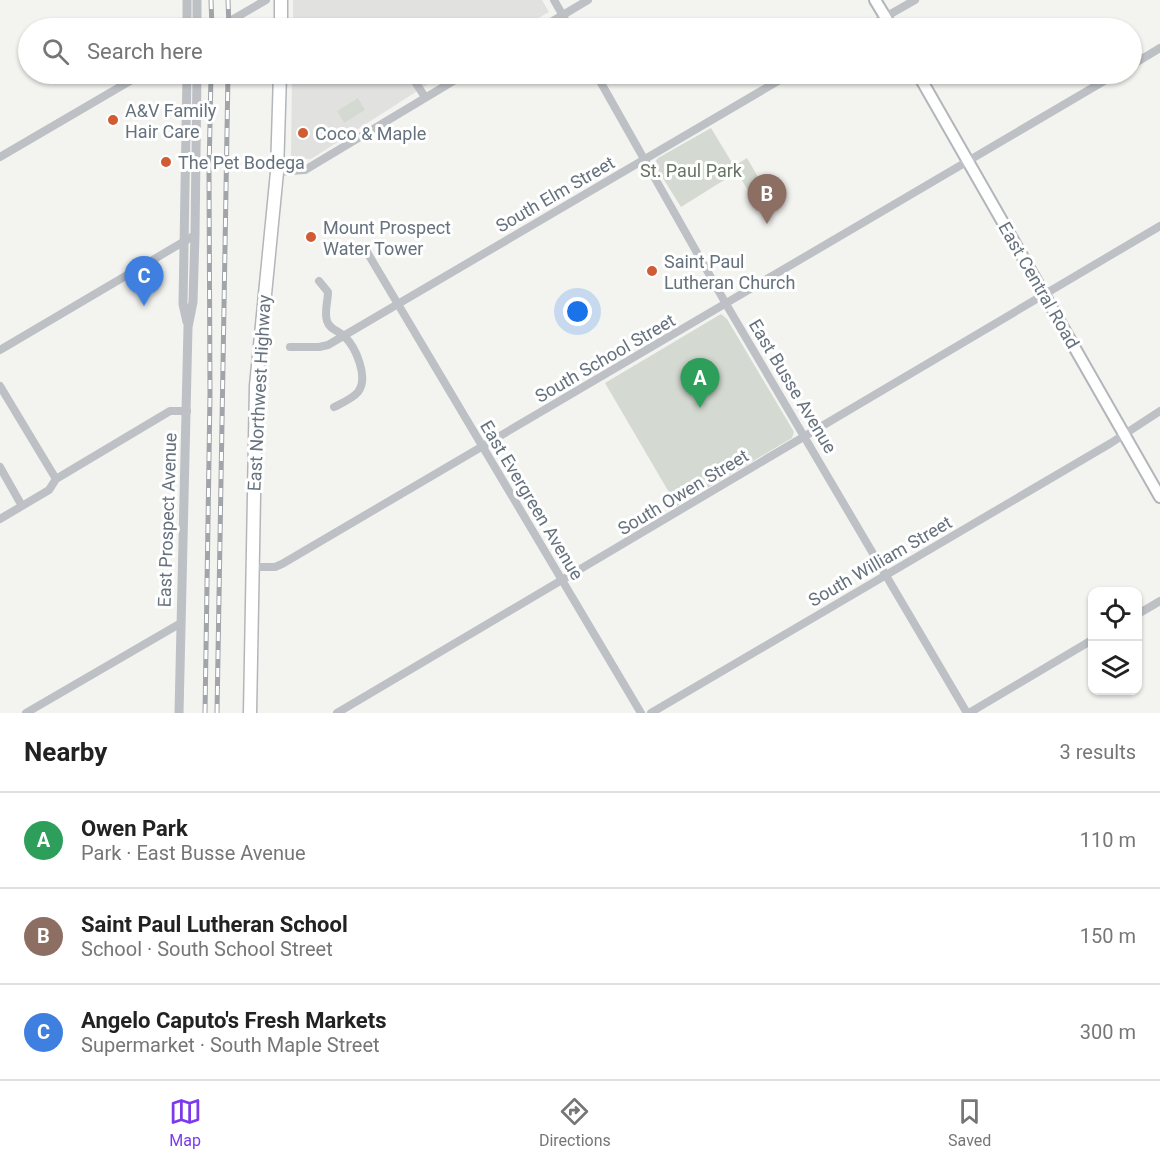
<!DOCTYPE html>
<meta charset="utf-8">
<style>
body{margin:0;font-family:Roboto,sans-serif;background:#f6f6f6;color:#222}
.controls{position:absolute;right:18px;bottom:18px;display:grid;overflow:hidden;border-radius:12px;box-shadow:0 2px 4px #0004}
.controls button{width:54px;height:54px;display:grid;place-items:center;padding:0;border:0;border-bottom:2px solid #e0e0e0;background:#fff;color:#222;font:30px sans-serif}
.you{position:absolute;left:578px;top:312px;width:21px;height:21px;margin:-15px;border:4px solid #fff;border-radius:50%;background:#1a73e8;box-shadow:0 0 0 9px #1a73e833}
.badge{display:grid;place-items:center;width:39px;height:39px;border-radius:50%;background:#7c3aed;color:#fff;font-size:20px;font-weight:700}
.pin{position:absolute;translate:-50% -50px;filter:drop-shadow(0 2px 3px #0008)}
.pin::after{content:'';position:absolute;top:32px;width:21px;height:18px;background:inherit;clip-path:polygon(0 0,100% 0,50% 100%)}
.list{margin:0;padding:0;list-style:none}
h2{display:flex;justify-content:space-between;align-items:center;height:78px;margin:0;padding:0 24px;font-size:26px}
h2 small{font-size:20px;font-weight:400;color:#767676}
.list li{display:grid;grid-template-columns:39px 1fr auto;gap:18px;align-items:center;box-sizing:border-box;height:96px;padding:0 24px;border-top:2px solid #e0e0e0}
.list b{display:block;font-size:22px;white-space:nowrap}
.list p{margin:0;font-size:20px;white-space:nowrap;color:#767676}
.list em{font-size:20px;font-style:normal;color:#767676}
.icon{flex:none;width:33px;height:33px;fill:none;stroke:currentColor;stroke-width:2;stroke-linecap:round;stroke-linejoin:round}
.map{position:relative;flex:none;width:1160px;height:713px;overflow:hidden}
.search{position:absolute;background:#fff;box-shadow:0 2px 4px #0004;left:18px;right:18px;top:18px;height:66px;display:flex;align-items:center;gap:15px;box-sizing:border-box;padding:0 21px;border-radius:33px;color:#767676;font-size:22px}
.sheet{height:366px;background:#fff}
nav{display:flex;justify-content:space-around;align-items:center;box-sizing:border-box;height:84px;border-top:2px solid #e0e0e0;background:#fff;font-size:16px;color:#767676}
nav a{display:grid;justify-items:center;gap:3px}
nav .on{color:#7c3aed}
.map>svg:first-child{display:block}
.built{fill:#e1e2e0}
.green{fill:#d4dad1}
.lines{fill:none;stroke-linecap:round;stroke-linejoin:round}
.secondary-casing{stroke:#b2b6ba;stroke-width:14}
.primary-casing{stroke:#b3b6b9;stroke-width:15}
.minor{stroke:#bdc0c4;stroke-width:8}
.tertiary{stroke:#bdc0c4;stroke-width:9}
.secondary{stroke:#fff;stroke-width:10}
.primary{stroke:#fff;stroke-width:12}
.rail-casing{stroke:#a1a5aa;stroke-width:5}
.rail{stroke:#fff;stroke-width:3;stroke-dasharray:9;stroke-linecap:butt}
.poi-dot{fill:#d15b32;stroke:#fff;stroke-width:2}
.labels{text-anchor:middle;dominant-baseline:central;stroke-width:6;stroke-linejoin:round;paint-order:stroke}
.poi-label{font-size:18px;fill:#65727e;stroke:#fff;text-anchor:start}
.park-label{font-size:18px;fill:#677663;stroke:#fff}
.street-label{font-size:18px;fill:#65727e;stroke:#fff}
</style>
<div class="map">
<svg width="1160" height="713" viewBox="0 0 1160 713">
<rect width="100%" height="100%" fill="#f3f3f0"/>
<path class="built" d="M293,0H542L549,12L521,28H293Z
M292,74H444L311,159H291Z"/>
<path class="green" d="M358,98L365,110L344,123L337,111Z
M711,128L734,166L747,158L765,189L752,197L737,172L681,207L656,167L655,162L658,158Z
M721,314L727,319L794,432L792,438L677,506L605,383Z"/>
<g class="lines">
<g class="secondary-casing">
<path id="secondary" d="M875,0L892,28
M918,74L1160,497"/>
</g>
<g class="primary-casing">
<path id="primary" d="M281,28V0
M250,713L256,386L277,172L280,74"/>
</g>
<path class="minor" d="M554,0L570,28
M218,28L266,0
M541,28L588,0
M866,28L915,0
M1132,65L1160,48
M410,74L425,97
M596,74L726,304L967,713
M0,157L142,74
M277,172L305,170L465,74
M364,247L641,713
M319,281L328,292C328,301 324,312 327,321C330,330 338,330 344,336C356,347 369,378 358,392C352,399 342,403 334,407
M290,347H319L328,345L790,74
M0,350L195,235
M0,386L56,479
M0,467L22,506
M0,519L49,490L56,479L170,411H187
M252,567H275L282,564L1116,74
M1138,614L1160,601
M26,713L181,623
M337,713L1160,226
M651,713L1111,443L1160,411
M969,713L1092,640"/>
<path class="tertiary" d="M187,28V0
M197,28V0
M187,322L183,304L187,74
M179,713L188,327L193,302L195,235L197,74"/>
<use href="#secondary" class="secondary"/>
<use href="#primary" class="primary"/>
<g class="rail-casing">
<path id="rail" d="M211,0L212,28
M228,0L229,28
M205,713L210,394L209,172L211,74
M217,713L228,74"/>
</g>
<use href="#rail" class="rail"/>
</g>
<g class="poi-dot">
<circle cx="113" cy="120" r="6"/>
<circle cx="303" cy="133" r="6"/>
<circle cx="166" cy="162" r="6"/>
<circle cx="311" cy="237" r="6"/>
<circle cx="652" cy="271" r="6"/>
</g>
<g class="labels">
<g class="poi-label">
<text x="125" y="110">A&amp;V Family<tspan x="125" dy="21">Hair Care</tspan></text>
<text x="315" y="133">Coco &amp; Maple</text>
<text x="178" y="162">The Pet Bodega</text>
<text x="323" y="227">Mount Prospect<tspan x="323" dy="21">Water Tower</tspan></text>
<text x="664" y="261">Saint Paul<tspan x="664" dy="21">Lutheran Church</tspan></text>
</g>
<g class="park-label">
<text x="691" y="170">St. Paul Park</text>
</g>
<g class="street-label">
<text transform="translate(555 194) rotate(-30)">South Elm Street</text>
<text transform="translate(1039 285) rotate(60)">East Central Road</text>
<text transform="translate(605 358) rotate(-30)">South School Street</text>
<text transform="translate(793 386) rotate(59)">East Busse Avenue</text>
<text transform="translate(259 393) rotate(-87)">East Northwest Highway</text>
<text transform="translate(683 492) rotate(-31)">South Owen Street</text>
<text transform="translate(532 500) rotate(59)">East Evergreen Avenue</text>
<text transform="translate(167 520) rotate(-88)">East Prospect Avenue</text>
<text transform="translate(880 561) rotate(-30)">South William Street</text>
</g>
</g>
</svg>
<div class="controls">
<button><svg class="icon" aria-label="locate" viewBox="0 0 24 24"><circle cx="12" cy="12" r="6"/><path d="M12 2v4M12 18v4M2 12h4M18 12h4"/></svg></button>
<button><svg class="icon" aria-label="layers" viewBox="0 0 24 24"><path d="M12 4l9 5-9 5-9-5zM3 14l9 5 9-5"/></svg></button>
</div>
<div class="you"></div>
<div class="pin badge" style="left:700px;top:408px;background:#2e9e5b">A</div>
<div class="pin badge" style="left:767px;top:224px;background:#8d6e63">B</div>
<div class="pin badge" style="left:144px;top:306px;background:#3f7fe0">C</div>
<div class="search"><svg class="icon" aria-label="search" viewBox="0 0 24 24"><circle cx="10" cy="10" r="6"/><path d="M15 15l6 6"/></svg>Search here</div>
</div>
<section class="sheet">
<h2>Nearby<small>3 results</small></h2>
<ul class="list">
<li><span class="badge" style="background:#2e9e5b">A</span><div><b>Owen Park</b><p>Park · East Busse Avenue</p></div><em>110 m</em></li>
<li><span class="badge" style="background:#8d6e63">B</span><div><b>Saint Paul Lutheran School</b><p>School · South School Street</p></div><em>150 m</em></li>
<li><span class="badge" style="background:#3f7fe0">C</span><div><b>Angelo Caputo's Fresh Markets</b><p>Supermarket · South Maple Street</p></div><em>300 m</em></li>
</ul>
</section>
<nav>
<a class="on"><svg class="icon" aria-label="map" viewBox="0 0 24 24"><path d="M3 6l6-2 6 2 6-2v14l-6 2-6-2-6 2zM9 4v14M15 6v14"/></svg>Map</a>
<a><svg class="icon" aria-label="directions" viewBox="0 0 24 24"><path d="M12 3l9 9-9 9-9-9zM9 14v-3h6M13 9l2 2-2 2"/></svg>Directions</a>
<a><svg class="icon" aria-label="saved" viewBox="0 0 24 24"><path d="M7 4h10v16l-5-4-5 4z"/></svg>Saved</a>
</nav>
